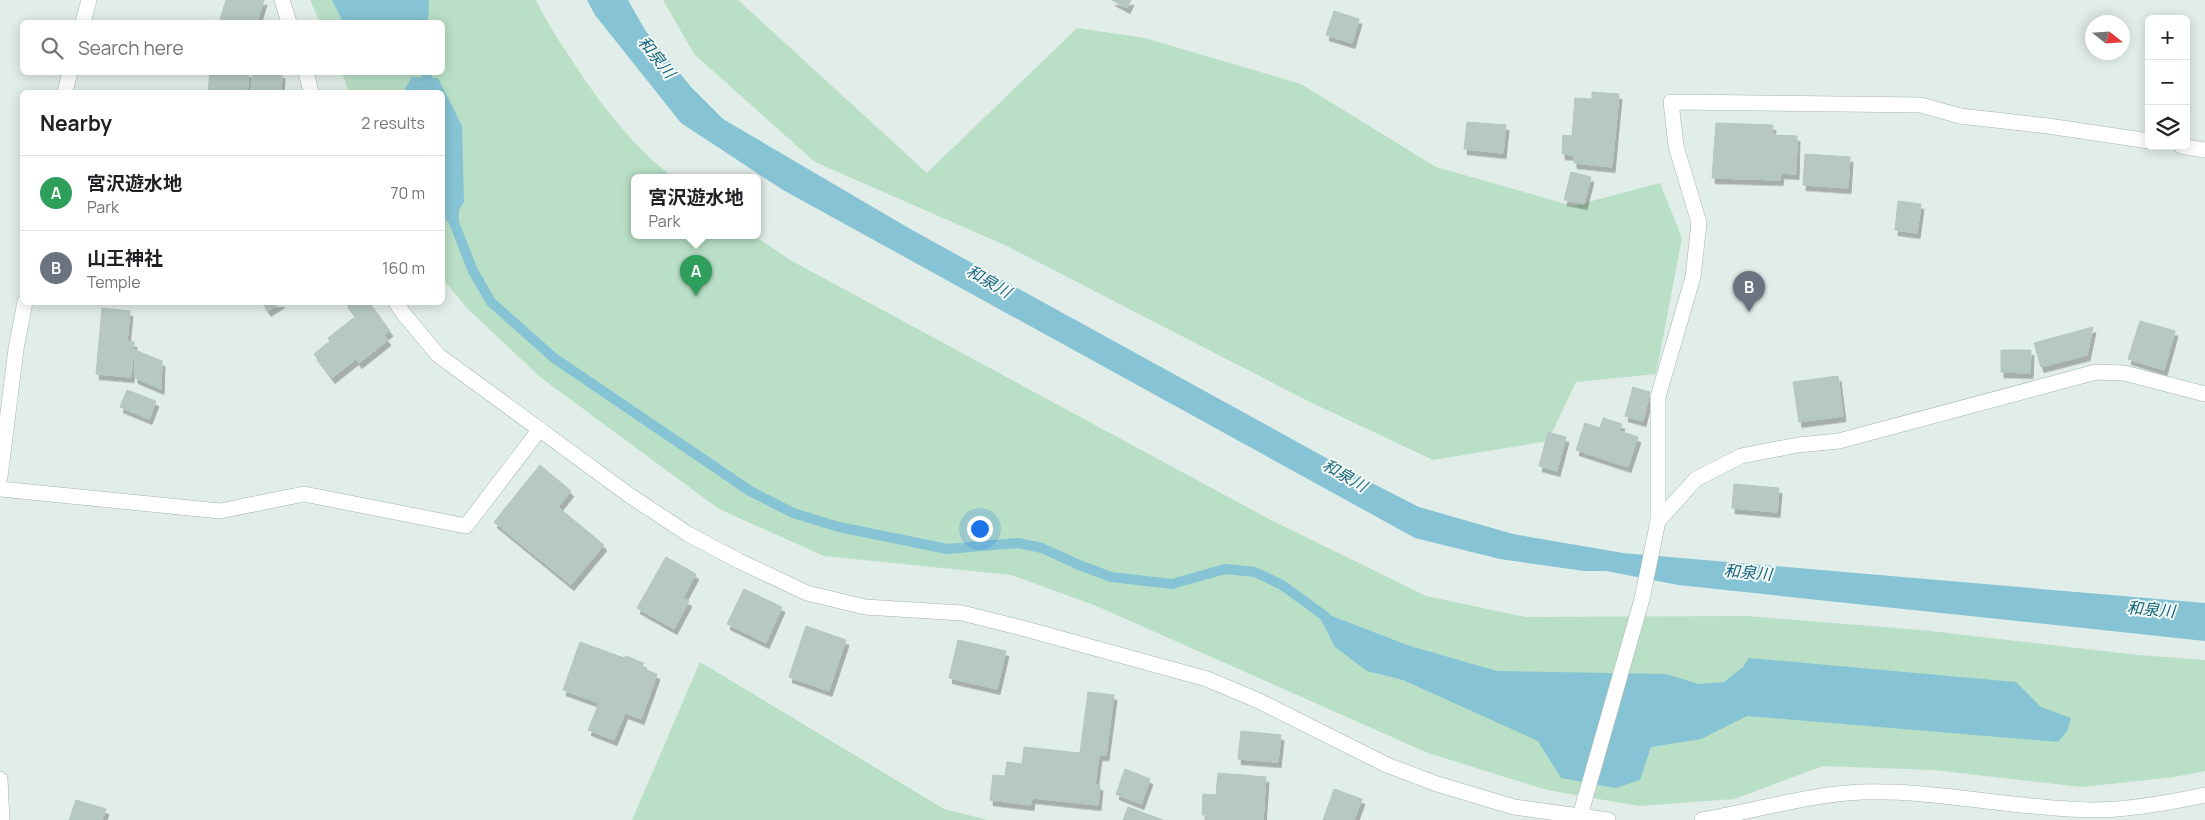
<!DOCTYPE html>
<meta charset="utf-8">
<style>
body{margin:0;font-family:Manrope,"Noto Sans JP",sans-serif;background:#f6f6f6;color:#202124}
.controls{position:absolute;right:15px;top:15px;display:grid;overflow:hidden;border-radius:8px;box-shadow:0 2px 12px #0003}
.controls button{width:45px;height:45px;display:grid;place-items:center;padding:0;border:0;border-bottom:1px solid #e0e0e0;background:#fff;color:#202124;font:25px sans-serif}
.compass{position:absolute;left:2085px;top:15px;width:45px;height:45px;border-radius:50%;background:#fff;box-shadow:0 2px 12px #0003;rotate:107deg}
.you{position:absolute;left:979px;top:528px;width:18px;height:18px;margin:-12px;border:4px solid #fff;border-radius:50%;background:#1a73e8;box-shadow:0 0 0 8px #1a73e833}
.badge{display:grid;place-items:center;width:32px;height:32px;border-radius:50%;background:#1a73e8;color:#fff;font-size:16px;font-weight:700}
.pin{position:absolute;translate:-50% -41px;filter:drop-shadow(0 1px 2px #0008)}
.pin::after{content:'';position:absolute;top:26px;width:18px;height:15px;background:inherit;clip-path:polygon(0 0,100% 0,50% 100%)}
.popup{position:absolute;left:631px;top:174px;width:130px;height:65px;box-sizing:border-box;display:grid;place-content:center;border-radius:8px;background:#fff;filter:drop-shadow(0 1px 4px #0005);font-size:16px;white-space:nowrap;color:#757577}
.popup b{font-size:19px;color:#202124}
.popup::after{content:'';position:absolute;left:50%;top:100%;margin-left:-10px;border:10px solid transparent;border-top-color:#fff}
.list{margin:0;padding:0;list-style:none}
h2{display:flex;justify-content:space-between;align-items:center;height:65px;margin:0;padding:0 20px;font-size:21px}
h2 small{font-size:16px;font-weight:400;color:#757577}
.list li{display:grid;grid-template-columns:32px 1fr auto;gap:15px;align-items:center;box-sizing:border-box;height:75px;padding:0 20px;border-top:1px solid #e0e0e0}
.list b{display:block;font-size:19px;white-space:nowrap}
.list p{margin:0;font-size:16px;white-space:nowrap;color:#757577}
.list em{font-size:16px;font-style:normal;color:#757577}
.icon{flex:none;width:28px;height:28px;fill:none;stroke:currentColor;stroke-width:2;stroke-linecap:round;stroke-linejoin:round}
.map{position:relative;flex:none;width:2205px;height:820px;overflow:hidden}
.search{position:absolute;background:#fff;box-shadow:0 2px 12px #0003;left:20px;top:20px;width:425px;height:55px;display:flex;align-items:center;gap:12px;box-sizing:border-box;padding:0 18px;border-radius:8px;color:#757577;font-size:19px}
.panel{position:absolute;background:#fff;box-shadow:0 2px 12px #0003;left:20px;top:90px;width:425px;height:215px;border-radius:8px}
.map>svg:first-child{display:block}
.green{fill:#b9dfc6}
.water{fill:#86c4d5}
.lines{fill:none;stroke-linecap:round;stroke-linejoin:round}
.stream{stroke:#86c4d5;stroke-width:10}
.building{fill:#b6c8c1;stroke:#b3c7c0;filter:url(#shadow)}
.service-casing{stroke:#a3b5b0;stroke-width:16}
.minor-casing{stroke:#a3b5b0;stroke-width:16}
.tertiary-casing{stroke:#a3b5b0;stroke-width:16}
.service{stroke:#fff;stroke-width:15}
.minor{stroke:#fff;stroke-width:15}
.tertiary{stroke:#fff;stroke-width:15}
.labels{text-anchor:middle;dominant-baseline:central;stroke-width:4;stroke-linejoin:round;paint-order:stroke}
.water-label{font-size:16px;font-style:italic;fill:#17667e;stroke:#f2f9f6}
</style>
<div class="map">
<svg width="2205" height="820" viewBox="0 0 2205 820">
<defs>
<filter id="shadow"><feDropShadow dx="3" dy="5.5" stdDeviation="0" flood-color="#0004"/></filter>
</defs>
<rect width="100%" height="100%" fill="#e1ede8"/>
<path class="green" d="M310,0H536C546,22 560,42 573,62C601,105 632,146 673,177H635V235H753L792,261L1269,519L1426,596L1525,617L1747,616L1921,630L2138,655L2205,660V771L2174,777L2082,787L1933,770L1823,766L1734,799L1639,806L1547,790L1428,753L1094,605L1011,575L824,556L719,509L540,377L467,308L443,279L442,92H349L342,73L442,72V22H320Z
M663,0H738L927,173L1077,28L1145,38L1301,84L1436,167L1573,206L1660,183L1682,238L1656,374L1576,382L1548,441L1433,460L1308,401L1007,246L815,162L694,54Z
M700,662L944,809L988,820H632Z"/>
<path class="water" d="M332,0H429L428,22H343Z
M587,0H628L645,30L691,87L723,119L912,230L1370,482L1419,507L1513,534L1623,553L2205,603V641L1678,585L1606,571H1584L1500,559L1415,538L783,190L681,123L595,15Z
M412,77L438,78L462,126L464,202L459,210L458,232L443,217L442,92H403Z
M1316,610L1410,646L1497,671L1666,674L1699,684L1724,682L1743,667L1749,658L2016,682L2041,707L2071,718L2067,731L2058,742L1747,716L1701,739L1651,747L1640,780L1616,788L1561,778L1538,741L1403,680L1367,671L1335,647Z"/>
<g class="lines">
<path class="stream" d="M426,72L430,92
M453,220L473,271L491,302L554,358L750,491L793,513L839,527L947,549L1018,543L1042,548L1079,565L1111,577L1172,584L1225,569L1255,572L1282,585L1326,617"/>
</g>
<path class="building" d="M226,0H264L257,22H232L220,19Z
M1112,0H1131L1127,8Z
M1334,11L1359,19L1352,43L1326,35Z
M210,72H249L247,92H208Z
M253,72L282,73L281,92H251Z
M1592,92L1619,94L1612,167L1574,163V155L1562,154L1563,135L1572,136L1575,98L1592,99Z
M1467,122L1506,125L1503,153L1464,149Z
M1716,123L1773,125L1772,135L1797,136L1796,174L1781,173L1780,180L1712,178Z
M1805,154L1850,157L1848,188L1803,185Z
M1571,172L1591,177L1584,204L1564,200Z
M1898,201L1921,204L1917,233L1895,230Z
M262,302H282L268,311Z
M345,302H369L390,331L384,335L388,340L359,363L356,359L332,378L314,354L330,341L328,338L356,316Z
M102,308L130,311L127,341L134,342L131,377L96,374Z
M2140,321L2175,331L2164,370L2128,359Z
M2093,327L2087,355L2041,367L2034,343Z
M135,350L162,361L161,389L135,378Z
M2001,350H2031L2030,373L2001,372Z
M1838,376L1843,416L1799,422L1793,382Z
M1633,387L1650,392L1643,421L1625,416Z
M127,390L156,401L149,419L120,407Z
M1603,418L1622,424L1619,431L1638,437L1628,467L1576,450L1585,423L1600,428Z
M1548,432L1566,437L1557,471L1539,466Z
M540,465L571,491L558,507L604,545L571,585L494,522Z
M1734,484L1779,488L1777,512L1732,508Z
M666,557L696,574L683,598L689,601L674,629L637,608Z
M744,589L782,607L766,643L727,624Z
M806,626L846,640L829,691L789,677Z
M958,640L1006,651L997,689L949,678Z
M580,642L624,658L626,656L644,663L641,668L657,674L641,719L625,713L614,740L588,730L599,703L563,690Z
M1088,692L1114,695L1106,755H1099L1095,785H1100L1098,805L1032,798L1031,805L990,800L993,775L1005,776L1007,762L1022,764L1024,747L1080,753Z
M1241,731L1281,735L1278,762L1238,759Z
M1125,769L1150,779L1141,804L1116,794Z
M1218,773L1266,777L1263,820H1206L1207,815H1202L1203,794L1216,795Z
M1334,789L1362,799L1354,820H1323Z
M76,800L106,809L102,820H69Z
M1128,807L1163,820H1123Z"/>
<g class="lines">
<g class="service-casing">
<path id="service" d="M1658,521V397L1693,277L1699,223L1676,146L1671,102L1921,105L1960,116"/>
</g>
<g class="minor-casing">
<path id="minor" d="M282,0L289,22
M306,72L311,92
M1960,116L2048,126L2149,141
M2181,146L2205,150
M396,302L403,313L438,355L629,495L688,534L739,561L807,593L865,607L962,613L1022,628L1207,679L1257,700L1387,765L1437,784L1514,807L1608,820
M0,489L220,511L304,494L466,526L540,429
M1580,816L1642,599L1658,521L1696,479L1741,456L1798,445L1839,441L2096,372L2124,373L2205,394
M1702,820C1754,811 1810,794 1862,792C1940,790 2015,809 2092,810C2126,810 2172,802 2205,795"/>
</g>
<g class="tertiary-casing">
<path id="tertiary" d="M83,22L89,0
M65,92L70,72
M0,477L16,349L25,302
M0,779L2,820"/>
</g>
<use href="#service" class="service"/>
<use href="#minor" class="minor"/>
<use href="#tertiary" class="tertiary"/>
</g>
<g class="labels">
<g class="water-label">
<text transform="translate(657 57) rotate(51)">和泉川</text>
<text transform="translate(989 281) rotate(30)">和泉川</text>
<text transform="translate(1345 475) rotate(30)">和泉川</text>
<text transform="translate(1748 572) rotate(5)">和泉川</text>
<text transform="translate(2151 609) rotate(5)">和泉川</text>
</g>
</g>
</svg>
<div class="controls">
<button>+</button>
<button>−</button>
<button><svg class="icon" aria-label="layers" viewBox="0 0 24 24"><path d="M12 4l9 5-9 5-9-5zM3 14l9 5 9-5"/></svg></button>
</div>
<svg class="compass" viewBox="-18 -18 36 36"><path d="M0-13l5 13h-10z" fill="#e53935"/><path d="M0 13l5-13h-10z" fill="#757577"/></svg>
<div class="you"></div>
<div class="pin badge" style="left:696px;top:296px;background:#2e9e5b">A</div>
<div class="popup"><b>宮沢遊水地</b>Park</div>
<div class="pin badge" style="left:1749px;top:312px;background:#6b7280">B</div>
<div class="search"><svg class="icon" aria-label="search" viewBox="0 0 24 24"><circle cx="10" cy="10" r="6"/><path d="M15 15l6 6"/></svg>Search here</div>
<section class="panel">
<h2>Nearby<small>2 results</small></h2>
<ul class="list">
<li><span class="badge" style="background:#2e9e5b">A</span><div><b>宮沢遊水地</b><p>Park</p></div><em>70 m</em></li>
<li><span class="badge" style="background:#6b7280">B</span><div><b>山王神社</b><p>Temple</p></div><em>160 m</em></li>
</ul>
</section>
</div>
